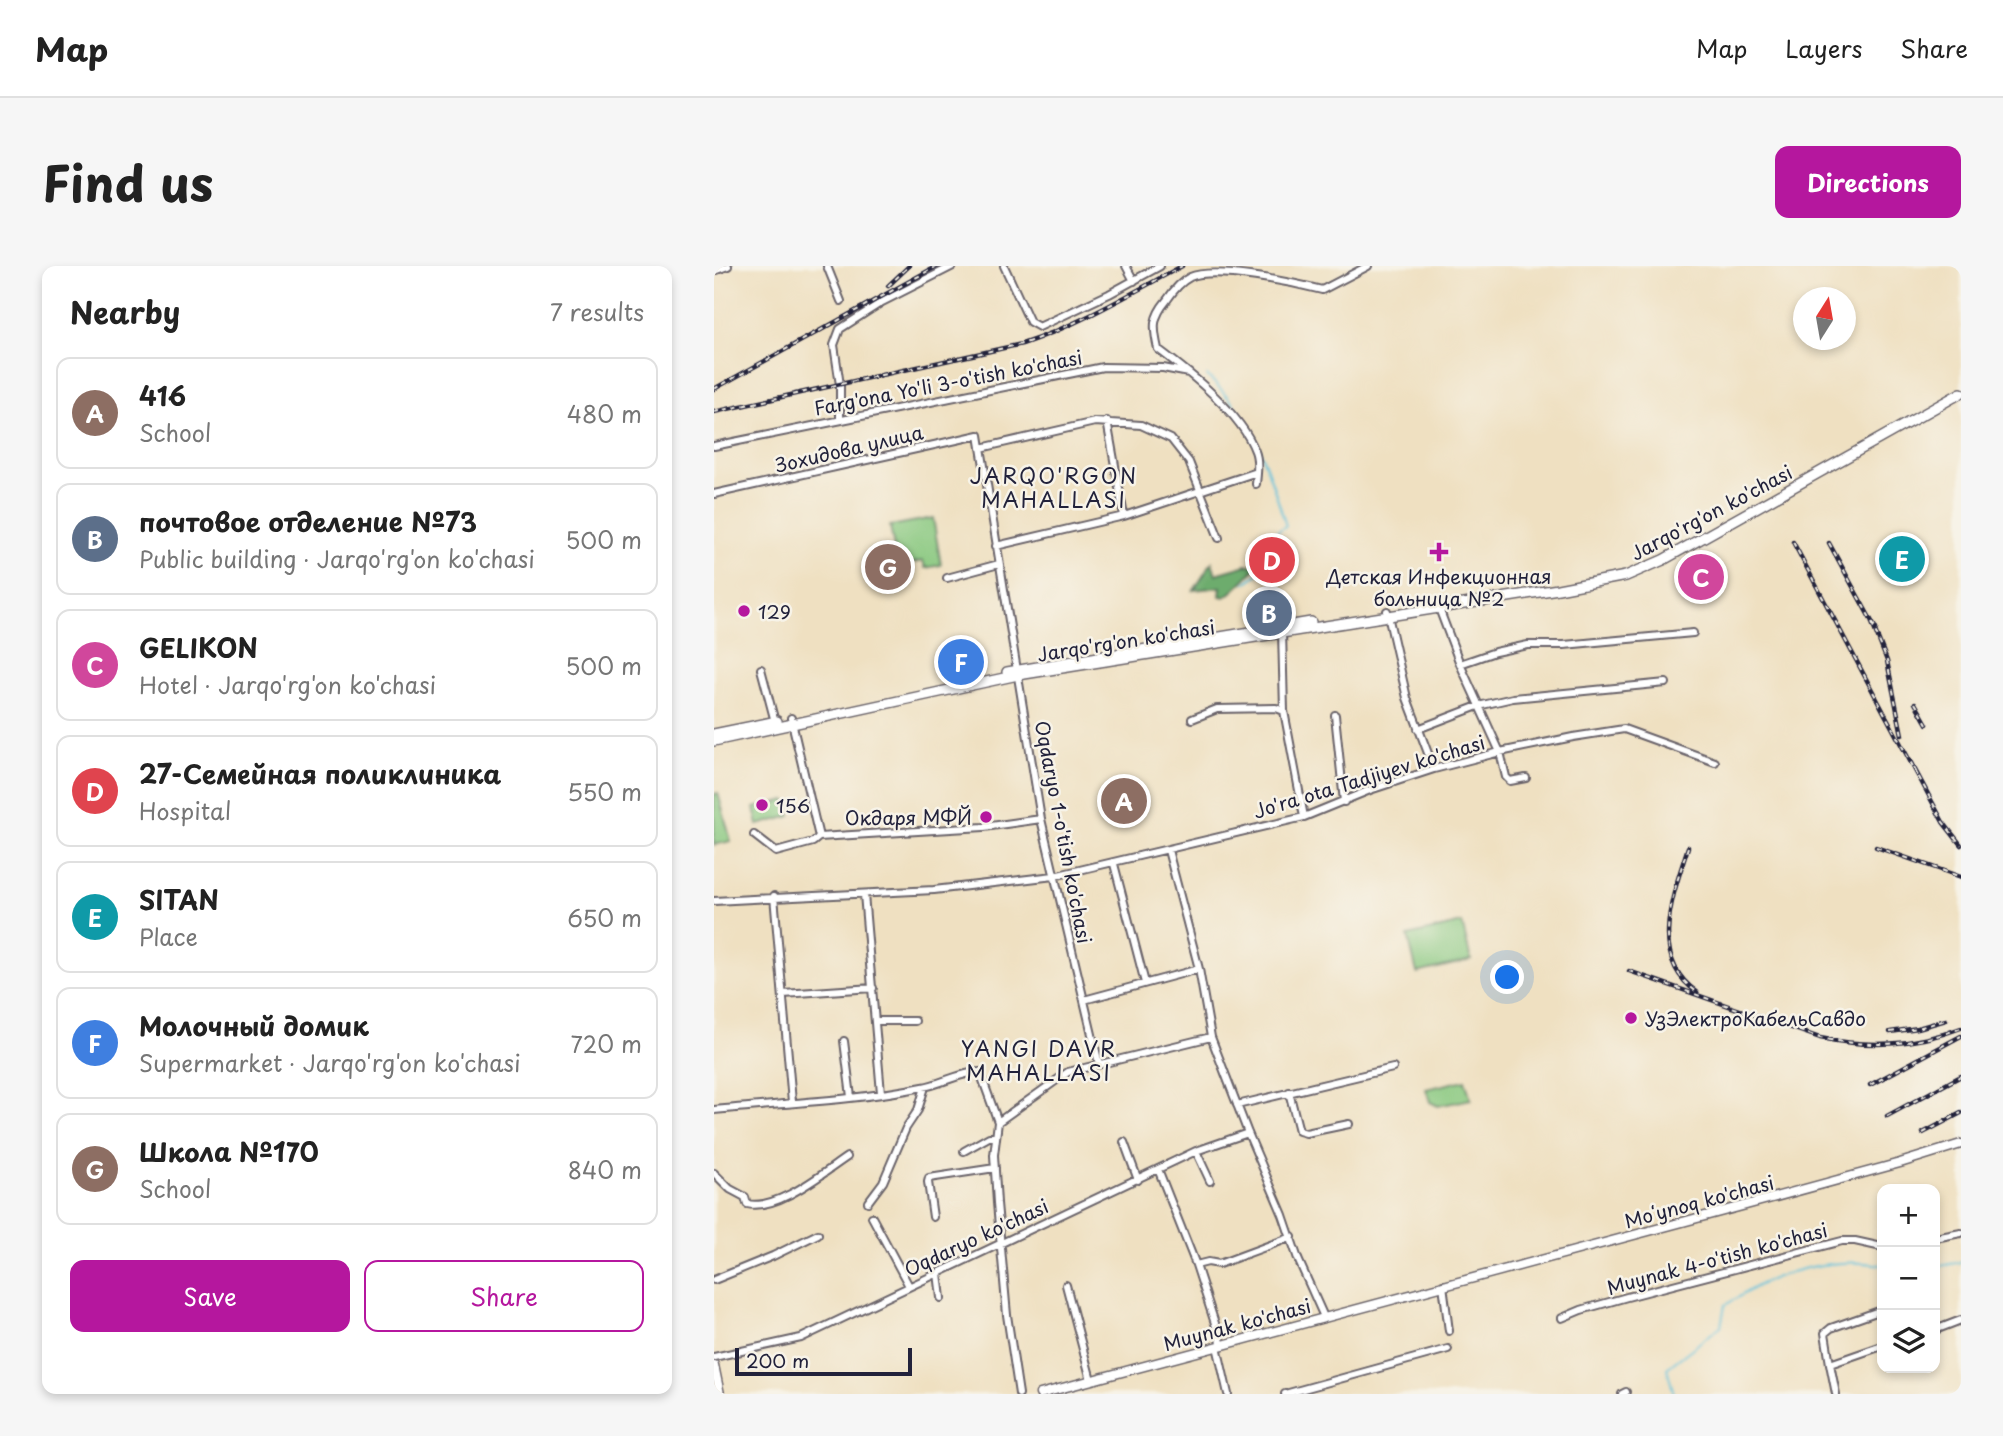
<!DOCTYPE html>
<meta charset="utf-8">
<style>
body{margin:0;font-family:"Playpen Sans",sans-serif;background:#f6f6f6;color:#222}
.controls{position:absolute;right:21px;bottom:21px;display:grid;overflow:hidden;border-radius:14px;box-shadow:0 4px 10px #0003}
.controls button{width:63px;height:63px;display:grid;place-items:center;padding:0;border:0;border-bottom:2px solid #e0e0e0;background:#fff;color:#222;font:35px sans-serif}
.compass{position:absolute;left:1079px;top:21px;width:63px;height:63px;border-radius:50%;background:#fff;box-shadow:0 4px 10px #0003;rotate:11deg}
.scale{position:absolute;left:21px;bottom:18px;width:177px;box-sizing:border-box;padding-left:7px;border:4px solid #22223b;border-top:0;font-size:19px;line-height:24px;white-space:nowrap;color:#22223b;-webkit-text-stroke:5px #f7f3e8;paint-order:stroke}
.you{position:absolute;left:794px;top:712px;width:24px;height:24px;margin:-18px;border:5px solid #fff;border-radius:50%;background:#1a73e8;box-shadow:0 0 0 10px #1a73e833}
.badge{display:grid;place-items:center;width:46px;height:46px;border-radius:50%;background:#b5179e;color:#fff;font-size:23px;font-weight:700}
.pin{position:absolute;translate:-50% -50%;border:4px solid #fff;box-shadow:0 2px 7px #0006}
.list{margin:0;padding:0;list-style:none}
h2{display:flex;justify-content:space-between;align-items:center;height:91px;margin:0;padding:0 28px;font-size:30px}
h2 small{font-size:23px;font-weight:400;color:#767676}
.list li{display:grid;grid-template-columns:46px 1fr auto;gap:21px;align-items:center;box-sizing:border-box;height:112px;margin:0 14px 14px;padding:0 14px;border:2px solid #e0e0e0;border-radius:14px}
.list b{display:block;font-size:26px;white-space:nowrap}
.list p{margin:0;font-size:23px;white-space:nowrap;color:#767676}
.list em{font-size:23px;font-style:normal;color:#767676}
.actions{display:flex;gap:14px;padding:21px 28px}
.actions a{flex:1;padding:16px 0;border:2px solid #b5179e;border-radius:14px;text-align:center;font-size:24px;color:#b5179e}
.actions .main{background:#b5179e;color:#fff}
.icon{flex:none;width:38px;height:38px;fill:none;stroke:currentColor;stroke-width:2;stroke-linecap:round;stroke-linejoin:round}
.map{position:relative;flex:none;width:1247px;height:1128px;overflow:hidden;border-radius:14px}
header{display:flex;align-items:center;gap:42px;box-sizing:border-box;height:98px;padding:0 35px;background:#fff;border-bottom:2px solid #e0e0e0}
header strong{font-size:33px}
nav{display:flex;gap:38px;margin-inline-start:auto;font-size:24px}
.intro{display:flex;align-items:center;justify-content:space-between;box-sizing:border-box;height:168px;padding:0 42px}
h1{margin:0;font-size:49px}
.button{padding:18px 32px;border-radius:14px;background:#b5179e;color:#fff;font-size:24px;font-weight:700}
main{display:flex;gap:42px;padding:0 42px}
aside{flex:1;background:#fff;border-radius:14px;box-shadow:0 4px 10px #0003}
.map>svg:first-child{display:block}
.green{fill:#87c77e;stroke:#54745c;stroke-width:2}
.forest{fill:#6dac6d;stroke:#486754;stroke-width:2}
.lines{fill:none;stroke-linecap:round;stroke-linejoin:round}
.stream{stroke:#5cc0da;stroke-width:2}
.minor-casing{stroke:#6a646a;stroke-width:10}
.tertiary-casing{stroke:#6a646a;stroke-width:11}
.secondary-casing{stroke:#6a646a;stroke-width:12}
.minor{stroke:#fff;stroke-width:6}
.tertiary{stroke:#fff;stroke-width:8}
.secondary{stroke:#fff;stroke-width:9}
.rail-casing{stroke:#22223b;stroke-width:4.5}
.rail{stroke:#f7f3e8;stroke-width:2;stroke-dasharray:5;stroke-linecap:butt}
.poi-dot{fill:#b5179e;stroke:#f7f3e8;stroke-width:2.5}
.labels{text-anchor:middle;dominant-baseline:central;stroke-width:5;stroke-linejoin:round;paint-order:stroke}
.street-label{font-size:19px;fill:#22223b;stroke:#f7f3e8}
.poi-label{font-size:19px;fill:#22223b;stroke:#f7f3e8;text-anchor:start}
.neighbourhood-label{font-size:21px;letter-spacing:2px;fill:#22223b;stroke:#f7f3e8}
</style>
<header>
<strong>Map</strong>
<nav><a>Map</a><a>Layers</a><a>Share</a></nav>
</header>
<div class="intro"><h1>Find us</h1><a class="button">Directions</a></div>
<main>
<aside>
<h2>Nearby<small>7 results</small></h2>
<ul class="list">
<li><span class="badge" style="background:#8d6e63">A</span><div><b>416</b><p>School</p></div><em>480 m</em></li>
<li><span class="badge" style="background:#5c6f8a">B</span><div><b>почтовое отделение №73</b><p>Public building · Jarqo'rg'on ko'chasi</p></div><em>500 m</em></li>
<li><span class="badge" style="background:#d1479c">C</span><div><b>GELIKON</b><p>Hotel · Jarqo'rg'on ko'chasi</p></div><em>500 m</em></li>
<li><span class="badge" style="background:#e0444e">D</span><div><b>27-Семейная поликлиника</b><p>Hospital</p></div><em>550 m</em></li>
<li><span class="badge" style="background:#0f9aa8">E</span><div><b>SITAN</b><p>Place</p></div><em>650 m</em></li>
<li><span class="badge" style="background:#3f7fe0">F</span><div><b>Молочный домик</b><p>Supermarket · Jarqo'rg'on ko'chasi</p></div><em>720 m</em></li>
<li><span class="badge" style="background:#8d6e63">G</span><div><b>Школа №170</b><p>School</p></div><em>840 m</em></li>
</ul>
<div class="actions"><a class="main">Save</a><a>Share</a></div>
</aside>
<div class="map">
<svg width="1247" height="1128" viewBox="0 0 1247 1128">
<rect width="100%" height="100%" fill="#f7f3e8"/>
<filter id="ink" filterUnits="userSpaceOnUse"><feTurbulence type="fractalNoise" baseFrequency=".0143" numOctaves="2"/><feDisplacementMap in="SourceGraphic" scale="14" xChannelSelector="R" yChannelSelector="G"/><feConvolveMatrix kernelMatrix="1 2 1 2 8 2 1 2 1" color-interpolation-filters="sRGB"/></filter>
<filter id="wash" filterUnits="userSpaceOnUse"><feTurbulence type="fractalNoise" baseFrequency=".00686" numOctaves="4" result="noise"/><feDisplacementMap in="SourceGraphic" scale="28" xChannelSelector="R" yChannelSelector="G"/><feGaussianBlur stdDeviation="1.57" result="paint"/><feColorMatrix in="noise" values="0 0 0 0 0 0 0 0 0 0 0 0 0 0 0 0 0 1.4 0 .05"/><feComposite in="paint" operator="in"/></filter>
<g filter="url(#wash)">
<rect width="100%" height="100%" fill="#efe0c1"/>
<path class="green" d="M219,252L227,299L211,302L209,295L183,300L176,260Z
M4,527L17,575L0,579V528Z
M72,534L77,550L44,559L40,542Z
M748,657L757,694L703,707L694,670Z
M751,814L757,833L724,840L716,836L712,823Z"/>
<path class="forest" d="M498,296L502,308L533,299H545C532,311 526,321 511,331L506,330L507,321L480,324Z"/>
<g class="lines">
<path class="stream" d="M493,110C538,148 555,205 572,260L554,270L543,282L549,304L530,318
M1221,1001L1247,996
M960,1128L953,1102L1007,1060L1011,1039C1024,1032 1036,1023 1049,1017C1086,1000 1129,992 1168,999"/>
</g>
</g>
<g filter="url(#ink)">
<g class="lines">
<g class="minor-casing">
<path id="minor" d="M113,0L127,35
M290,0L316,56L325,61L395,28L446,0
M412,0L420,15
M0,5L14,0
M126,154V119L120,79L126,63L168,36L239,0
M393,155L410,250
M0,180L389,101L449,102L475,107
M267,182L381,156L427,159L457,173L475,196L505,272
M542,218C543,208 545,195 541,185C527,147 476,107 444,83C439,61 438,52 453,34C459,25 466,16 476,11C501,0 581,17 608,24L654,0
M0,228L265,169L327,553L385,798
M282,280L410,250L543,206
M233,312L285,298
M723,337L746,398L786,486L792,511L796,515L812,512
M673,345L693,432L720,503
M568,365L570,445L590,551
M746,398L781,386L814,379H850L979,367
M47,403L61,456
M621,449L630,536
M77,452L105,571
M478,453L503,443L562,442L570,445
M704,463L764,440L799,432L952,417
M40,569L62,586L99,576L105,571L270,561L327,553
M454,584L485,703L497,771L534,867L569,949L584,993L610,1051
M400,598L431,717
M150,628L167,827
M60,630L78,836
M0,635L220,624L340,610L590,551L656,524L720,503L786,486L859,471L910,463L1001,496
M69,728L159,722
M370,734L485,703
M162,755H201
M130,775L137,831
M575,826L585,865L592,867L635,858
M523,839L679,802
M0,844C69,837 140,835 209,821C228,818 246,806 266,806L284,856
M410,876L424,914
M250,885L275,871H281
M482,885L496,915
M444,903L482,999L508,1079
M0,907L16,923L31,931L33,938C63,945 109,907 133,891
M154,936L169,916L192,862L204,844L211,821
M158,951L195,1020
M219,951L214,916L215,912L281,902
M1221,972L1247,967
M482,999L494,996L505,998L578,971
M224,1007L227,1032
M0,1014L59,990L104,968
M352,1019L377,1114
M729,1019L735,1065
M848,1052L867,1044L913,1031L1128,975H1141L1168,981
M1221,1064L1247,1054
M503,1080L514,1128
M0,1091L87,1072L482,885L534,867
M1116,1098L1111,1067L1117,1062L1165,1045L1168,1046
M305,1128L293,1049L283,937L280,889L284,856L354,806L497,771
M571,1128L734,1083
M908,1128L912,1126
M1122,1128L1116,1098L1168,1080"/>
</g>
<g class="tertiary-casing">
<path id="tertiary" d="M0,1099L6,1128
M326,1128L1032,939L1186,897L1247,878"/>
</g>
<g class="secondary-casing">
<path id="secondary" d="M293,406L597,356
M0,468L63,455
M0,475L304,409L844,323L912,310L949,294L1247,127"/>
</g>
<use href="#minor" class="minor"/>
<use href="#tertiary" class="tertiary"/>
<use href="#secondary" class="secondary"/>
<g class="rail-casing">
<path id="rail" d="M174,20L195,0
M0,123L223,0
M0,146L308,78C364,59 416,28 468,0
M1079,276L1204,510
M1115,277L1162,363
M1158,357L1173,395L1188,469
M1201,437L1213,458
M1200,502L1229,556L1247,579
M974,581C960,626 933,692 983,726
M1162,581L1247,611
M915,705L1106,772C1155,782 1200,780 1247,762
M1176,766L1204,762L1232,754
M1156,819L1247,770
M1173,850L1247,810
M1209,867L1247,847"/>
</g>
<use href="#rail" class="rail"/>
</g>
</g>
<g class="poi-dot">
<path d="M721.5 275.5h7v7h7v7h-7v7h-7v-7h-7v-7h7z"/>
<circle cx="30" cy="345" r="7"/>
<circle cx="48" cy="539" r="7"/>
<circle cx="272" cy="551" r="7"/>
<circle cx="917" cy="752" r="7"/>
</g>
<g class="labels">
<g class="street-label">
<text transform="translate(234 116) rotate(-11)">Farg'ona Yo'li 3-o'tish ko'chasi</text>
<text transform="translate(135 182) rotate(-13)">Зохидова улица</text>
<text transform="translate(997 246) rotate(-28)">Jarqo'rg'on ko'chasi</text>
<text transform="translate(412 374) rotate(-9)">Jarqo'rg'on ko'chasi</text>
<text transform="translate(655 510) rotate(-17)">Jo'ra ota Tadjiyev ko'chasi</text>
<text transform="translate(350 566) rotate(79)">Oqdaryo 1-o'tish ko'chasi</text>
<text transform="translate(985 935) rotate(-15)">Moʻynoq ko'chasi</text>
<text transform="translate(262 971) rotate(-25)">Oqdaryo ko'chasi</text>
<text transform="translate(1003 992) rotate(-15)">Muynak 4-o'tish ko'chasi</text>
<text transform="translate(523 1058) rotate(-15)">Muynak ko'chasi</text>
</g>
<g class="poi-label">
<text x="725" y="310" text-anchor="middle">Детская Инфекционная<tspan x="725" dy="22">больница №2</tspan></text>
<text x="44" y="345">129</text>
<text x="62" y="539">156</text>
<text x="258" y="551" text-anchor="end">Окдаря МФЙ</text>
<text x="931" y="752">УзЭлектроКабельСавдо</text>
</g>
<g class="neighbourhood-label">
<text x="340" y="209">JARQO'RGON<tspan x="340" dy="24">MAHALLASI</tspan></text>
<text x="325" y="782">YANGI DAVR<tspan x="325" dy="24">MAHALLASI</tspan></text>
</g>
</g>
</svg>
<div class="controls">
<button>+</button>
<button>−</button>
<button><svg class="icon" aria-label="layers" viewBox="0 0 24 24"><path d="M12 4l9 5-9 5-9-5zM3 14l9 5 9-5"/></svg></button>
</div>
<svg class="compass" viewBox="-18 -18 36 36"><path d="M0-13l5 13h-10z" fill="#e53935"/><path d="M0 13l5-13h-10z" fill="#767676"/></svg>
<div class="scale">200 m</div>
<div class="you"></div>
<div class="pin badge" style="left:410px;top:535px;background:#8d6e63">A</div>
<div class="pin badge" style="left:555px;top:347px;background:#5c6f8a">B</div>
<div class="pin badge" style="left:987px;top:311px;background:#d1479c">C</div>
<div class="pin badge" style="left:558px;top:294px;background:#e0444e">D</div>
<div class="pin badge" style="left:1188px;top:293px;background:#0f9aa8">E</div>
<div class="pin badge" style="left:247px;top:396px;background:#3f7fe0">F</div>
<div class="pin badge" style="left:174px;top:301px;background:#8d6e63">G</div>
</div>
</main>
